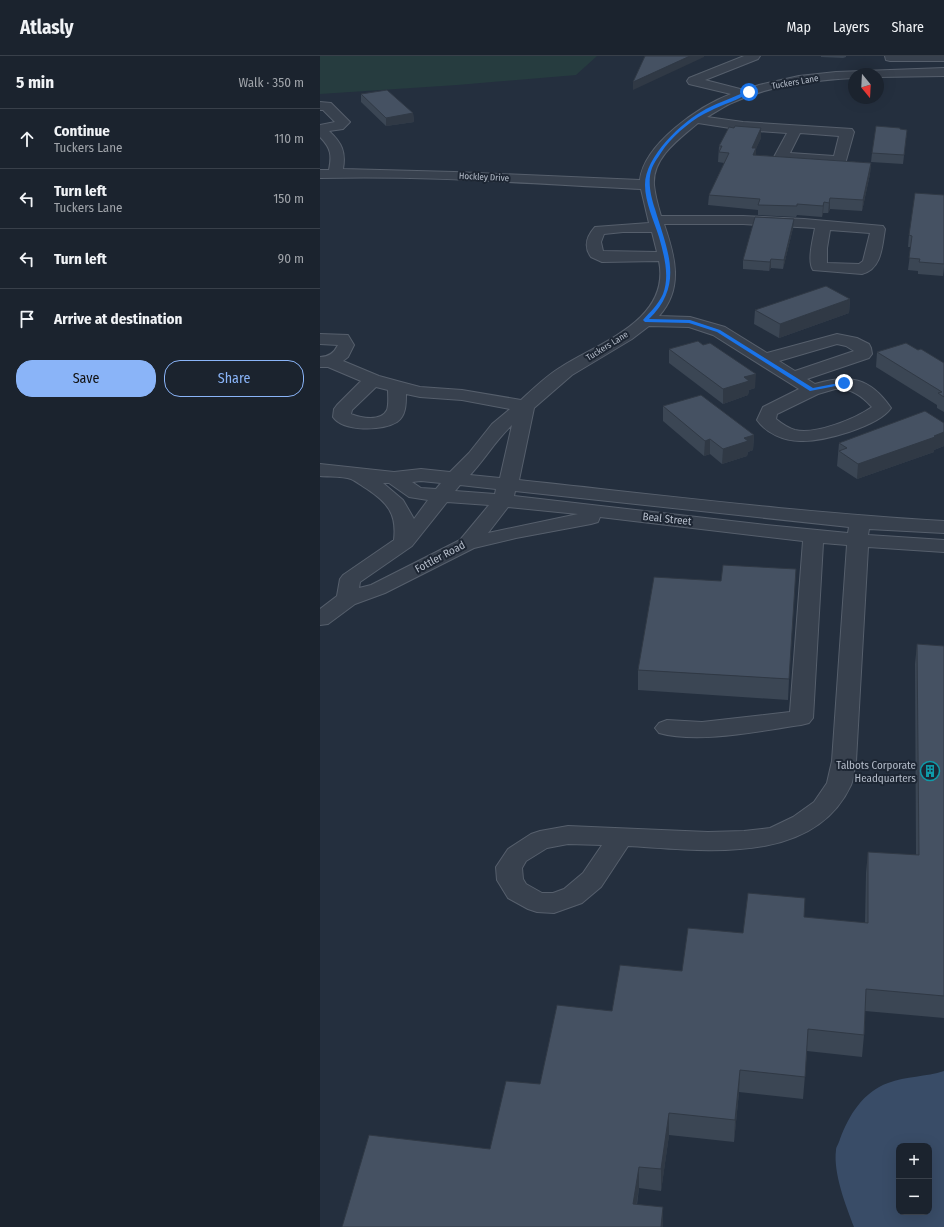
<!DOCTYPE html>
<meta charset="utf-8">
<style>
body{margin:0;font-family:"Fira Sans Condensed",sans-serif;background:#282f3a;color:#f1f3f6}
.controls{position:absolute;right:12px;bottom:12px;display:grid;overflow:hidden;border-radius:8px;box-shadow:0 4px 16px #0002}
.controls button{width:36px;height:36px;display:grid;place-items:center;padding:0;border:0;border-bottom:1px solid #39404a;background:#1b232e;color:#f1f3f6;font:20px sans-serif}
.compass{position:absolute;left:528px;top:12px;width:36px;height:36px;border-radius:50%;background:#1b232e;box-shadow:0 4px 16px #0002;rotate:162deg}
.stop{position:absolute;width:12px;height:12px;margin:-9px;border:3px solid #1a73e8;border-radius:50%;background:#fff}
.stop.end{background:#1a73e8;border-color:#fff;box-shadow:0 1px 4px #0008}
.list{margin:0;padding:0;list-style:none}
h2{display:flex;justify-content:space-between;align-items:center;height:52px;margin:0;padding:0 16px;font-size:17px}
h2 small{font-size:13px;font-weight:400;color:#a0a4aa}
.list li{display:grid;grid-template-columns:26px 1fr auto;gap:12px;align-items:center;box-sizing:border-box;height:60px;padding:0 16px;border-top:1px solid #39404a}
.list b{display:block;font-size:15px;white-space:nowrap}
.list p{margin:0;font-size:13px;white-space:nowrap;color:#a0a4aa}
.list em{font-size:13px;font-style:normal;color:#a0a4aa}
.actions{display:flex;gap:8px;padding:12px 16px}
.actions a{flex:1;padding:9px 0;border:1px solid #8ab4f8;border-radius:16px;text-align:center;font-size:14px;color:#8ab4f8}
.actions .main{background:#8ab4f8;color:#111}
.icon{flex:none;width:22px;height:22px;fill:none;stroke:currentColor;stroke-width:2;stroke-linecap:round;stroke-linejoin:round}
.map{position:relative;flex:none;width:624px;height:1171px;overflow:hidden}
header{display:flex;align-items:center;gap:24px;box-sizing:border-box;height:56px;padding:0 20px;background:#1b232e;border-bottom:1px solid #39404a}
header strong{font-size:19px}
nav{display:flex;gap:22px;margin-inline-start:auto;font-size:14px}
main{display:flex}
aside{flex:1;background:#1b232e}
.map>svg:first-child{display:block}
.green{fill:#263c3f}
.water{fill:#394c67;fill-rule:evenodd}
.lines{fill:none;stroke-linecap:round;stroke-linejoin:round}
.minor-casing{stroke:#565f6c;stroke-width:2}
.minor{fill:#38414e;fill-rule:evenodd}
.wall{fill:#3b4654}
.shaded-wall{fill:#303945}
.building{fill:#455162;stroke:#303945}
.route{fill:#1a73e8}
.labels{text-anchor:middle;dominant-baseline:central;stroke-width:4;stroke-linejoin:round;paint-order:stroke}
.far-street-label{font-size:9px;fill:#b4bcc9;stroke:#1d2633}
.street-label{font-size:11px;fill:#b4bcc9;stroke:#1d2633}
.poi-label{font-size:11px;fill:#b4bcc9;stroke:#1d2633;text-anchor:end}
</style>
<header>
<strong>Atlasly</strong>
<nav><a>Map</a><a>Layers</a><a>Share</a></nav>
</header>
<main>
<aside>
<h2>5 min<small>Walk · 350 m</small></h2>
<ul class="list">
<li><svg class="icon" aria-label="ahead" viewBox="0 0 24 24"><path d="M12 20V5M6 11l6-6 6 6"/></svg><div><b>Continue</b><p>Tuckers Lane</p></div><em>110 m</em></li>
<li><svg class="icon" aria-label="left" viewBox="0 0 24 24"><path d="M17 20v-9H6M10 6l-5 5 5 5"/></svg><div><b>Turn left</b><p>Tuckers Lane</p></div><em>150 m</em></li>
<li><svg class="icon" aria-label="left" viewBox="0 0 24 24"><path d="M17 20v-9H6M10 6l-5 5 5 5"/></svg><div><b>Turn left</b></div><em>90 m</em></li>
<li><svg class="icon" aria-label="arrive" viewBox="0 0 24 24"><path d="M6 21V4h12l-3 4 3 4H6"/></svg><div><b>Arrive at destination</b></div></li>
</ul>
<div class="actions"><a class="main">Save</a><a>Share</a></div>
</aside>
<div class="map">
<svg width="624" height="1171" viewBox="0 0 624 1171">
<rect width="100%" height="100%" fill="#242f3e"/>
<path class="green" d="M0,0H277L256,19L137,29L0,38Z"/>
<path class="water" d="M624,1015V1171H534C526,1150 513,1117 516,1094C516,1091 519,1087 520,1083C529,1059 543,1036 568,1027C586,1020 606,1021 624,1015ZM579,1090H609V1156H579Z"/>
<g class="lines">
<g class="minor-casing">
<path id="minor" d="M424,0H440L438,3L385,24L424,34L439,29L479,20L516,16L624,12V20L558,21V18H534V22C494,24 451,29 414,46C404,50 396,56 387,61L423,66L532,73L534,76L525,108L520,109L456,104L454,101L467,77L423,74L378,67C359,83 332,102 334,129C335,139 338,150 341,160H423L484,163L563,170L565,173C562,190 562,213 542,218L493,214C487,205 493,183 495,172L423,168H344C355,200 364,232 339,260L370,261L405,271L447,297L517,278L537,282L549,288L551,292L552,298L549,302L487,323L495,328C529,318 550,321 571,352C558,371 502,386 480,385C464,385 446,377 437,364L443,351L479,333L393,279L369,271L329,270L312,283L252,319L214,352L199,424C340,439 482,457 624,465V477L549,473L548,479L624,484V496L548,491L536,705C534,712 534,722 531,729C493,811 382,794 308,790L281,831L262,847L234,857L217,856L208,853L188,842L177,824L176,811L188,793L211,778L220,775L248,770L388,776L424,775L450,772L473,761L494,746L507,727L512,705L527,489L503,487L493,662L489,667L481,669C439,675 379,688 339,677L335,672L339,667L347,664L382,666L470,656L483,485L280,461L278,466L271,468L196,482L154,492L65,537L35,548L8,568L0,569V553L17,540L20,523L23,519L74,484C77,458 68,447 47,433C42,430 36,425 31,423C22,420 9,421 0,420V408L74,416L101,413L130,416L149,397L172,368L190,353L142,344L100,341L86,338C86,348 86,360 77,366C62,375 23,376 13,361L14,353L17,349L41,325L8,311H0V301C9,301 14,297 18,289L0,288V278L28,279L34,289L28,301L23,305L59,320L81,326L100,331L142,334L201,344C214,332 226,320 241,311C280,286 351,264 339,205L282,206L271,201C263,190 267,180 275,171L329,167L321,133C214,128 107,119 0,122V114H9C12,99 11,92 0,81V69L15,66L3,54H0V46L11,47L30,66L23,73L9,75C22,87 26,96 23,113L134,116L320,124C324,88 379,50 411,38L369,28L367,25L369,22ZM480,77L519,80L514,100L470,97ZM510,174L550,177L543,205L539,208L507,207V192ZM303,176H332L337,196L283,195L281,186L284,178ZM517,288L526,290L534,295L475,315L459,305ZM56,331L68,334C68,340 69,348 67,354C61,366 41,362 31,358L32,354ZM515,333C530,331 542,340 552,351C535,363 495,379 475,374C468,372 461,367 456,363L457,358L498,338ZM192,369L180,422L150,419C165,403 176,384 192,369ZM101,425L121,427L116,433L101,432L92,426ZM63,427H69L89,441L108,444L94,463L83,444ZM140,429L176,433L175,438L135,435ZM195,435L529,471L528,477L446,469L194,440ZM127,446L169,449L140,484L51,529L39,532L40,526L92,490ZM188,451L258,458L168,477ZM248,788L282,789L263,817L244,833L233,837H222L206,828L203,823L202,812L206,805L227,792Z
M565,0H624V5H570L566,4Z"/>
</g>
<use href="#minor" class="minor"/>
</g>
<path class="wall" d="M501,0H526V1L523,2L501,1Z
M41,38L93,57L94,66L66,70L41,46Z
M580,73L587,74L583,108L551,106L552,97Z
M441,82L436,92V99L551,107L550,118L542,155L510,153L508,157H503L502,161L477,159L476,161L438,159V154L388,149L389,139L404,107L398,106L399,90Z
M624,139V211L623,220L598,218V215L588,214L591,191H588L589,179Z
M474,163L473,172L463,213L451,212L449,215L423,213V204Z
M530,243L529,257L459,282L434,268L435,254Z
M349,293L435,332L429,334L428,339L403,348L349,307Z
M598,294L624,307V356L617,352V349L556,311L557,296Z
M343,350L434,379L433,394L428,396L427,400L402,408L390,398L384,400L343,365Z
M624,367V390L614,394V396L537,423L517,410L519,387Z
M597,588L624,590V962L545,955L544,979L542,1001L487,995L483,1043L419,1036L414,1086L349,1079L341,1135L319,1132L317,1149L343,1171L170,1093L220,1028L292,955L362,915L423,877L484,861L545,867L546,817L548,796L596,799L595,608Z
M318,614L469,623L468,644L318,634Z"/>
<path class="shaded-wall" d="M370,0H384V1L313,34V26Z
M93,57L94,66L66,70V62Z
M441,72V82L432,102V92Z
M436,92V102L433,99Z
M551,107L550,118L542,155L543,144Z
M510,142V153L508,157L509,147Z
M504,146L503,157L502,161L503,150Z
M474,163L473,172L463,213L464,204Z
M451,203V212L449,215L450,206Z
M530,243L529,257L459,282L460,268Z
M436,318L435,332L429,334L428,339L403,348V333L424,321Z
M624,376V390L614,394V396L537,423L538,408Z
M434,379L433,394L428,396L427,400L402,408L403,393L424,382Z
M390,383V398L384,400L385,385Z
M420,1014L419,1036L414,1086L415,1064Z
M349,1057V1079L341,1135V1113Z
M319,1111V1132L313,1170V1148Z
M343,1151V1171H341Z"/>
<path class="building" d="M325,0H370L313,26Z
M67,34L93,57L66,62L41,38Z
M415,70L441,72L432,92H436L433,99L551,107L543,144L510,142L509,147L504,146L503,150L477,148V150L438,149L440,143L389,139L409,97L399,96L402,90H399L409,71L414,72Z
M556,70L580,72V73L587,74L584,99L552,97Z
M595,137L624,139V208L599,206L600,203L589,202L592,180L589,179Z
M435,161L474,163L464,204L451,203L450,206L423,204Z
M506,230L530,243L460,268L435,254Z
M378,285L383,289L390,287L436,318L424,321L429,325L403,333L349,293Z
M586,287L598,294L601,293L624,307V341L618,337L622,336L557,296Z
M381,339L434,379L424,382L428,385L403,393L390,383L385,385L343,350Z
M605,355L624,367V376L614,380L615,381L538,408L519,395L527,392L519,387Z
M403,509L476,513L469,623L318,614L334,521L401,525Z
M597,588L624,590V940L546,933L544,979L488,973L485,1021L420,1014L415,1064L349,1057L341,1113L319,1111L313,1148L343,1151L341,1171H22L49,1079L170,1093L186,1025L220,1028L237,949L292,955L300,909L362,915L368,872L423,877L428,837L485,842L484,861L548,867V796L599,799Z"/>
<path class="route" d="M428,35L431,36C419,44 403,48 390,55C374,62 356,77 345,91C341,97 335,105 332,112C327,125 331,141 335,153C347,194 365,228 329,263L370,264L400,274L493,332L524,326L527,327L526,328L490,335L397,276L369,267L325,266L323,264C330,256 338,249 343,238C350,220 344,199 339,181C334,165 325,146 325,129C325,100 362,66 386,53C400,46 414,41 428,35Z"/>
<defs>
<g id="building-ring" transform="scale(1)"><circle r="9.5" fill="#1d2633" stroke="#0f9aa8" stroke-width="1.5"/><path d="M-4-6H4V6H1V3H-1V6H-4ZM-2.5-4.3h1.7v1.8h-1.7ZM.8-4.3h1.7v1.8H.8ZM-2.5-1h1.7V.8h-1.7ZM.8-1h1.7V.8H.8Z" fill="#0f9aa8"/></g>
</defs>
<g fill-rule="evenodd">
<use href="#building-ring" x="610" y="715"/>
</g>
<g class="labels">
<g class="far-street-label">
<text transform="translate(475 26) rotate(-10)">Tuckers Lane</text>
<text transform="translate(164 121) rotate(3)">Hockley Drive</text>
<text transform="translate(287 290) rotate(-32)">Tuckers Lane</text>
</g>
<g class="street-label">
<text transform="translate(347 463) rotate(6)">Beal Street</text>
<text transform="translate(120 501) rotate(-28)">Fottler Road</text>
</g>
<g class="poi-label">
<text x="596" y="709">Talbots Corporate<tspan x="596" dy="13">Headquarters</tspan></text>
</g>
</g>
</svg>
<div class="controls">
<button>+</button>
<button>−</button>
</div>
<svg class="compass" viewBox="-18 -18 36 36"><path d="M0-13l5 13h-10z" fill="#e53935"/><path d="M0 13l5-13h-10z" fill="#a0a4aa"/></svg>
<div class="stop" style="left:429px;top:36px"></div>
<div class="stop end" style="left:524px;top:327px"></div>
</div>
</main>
